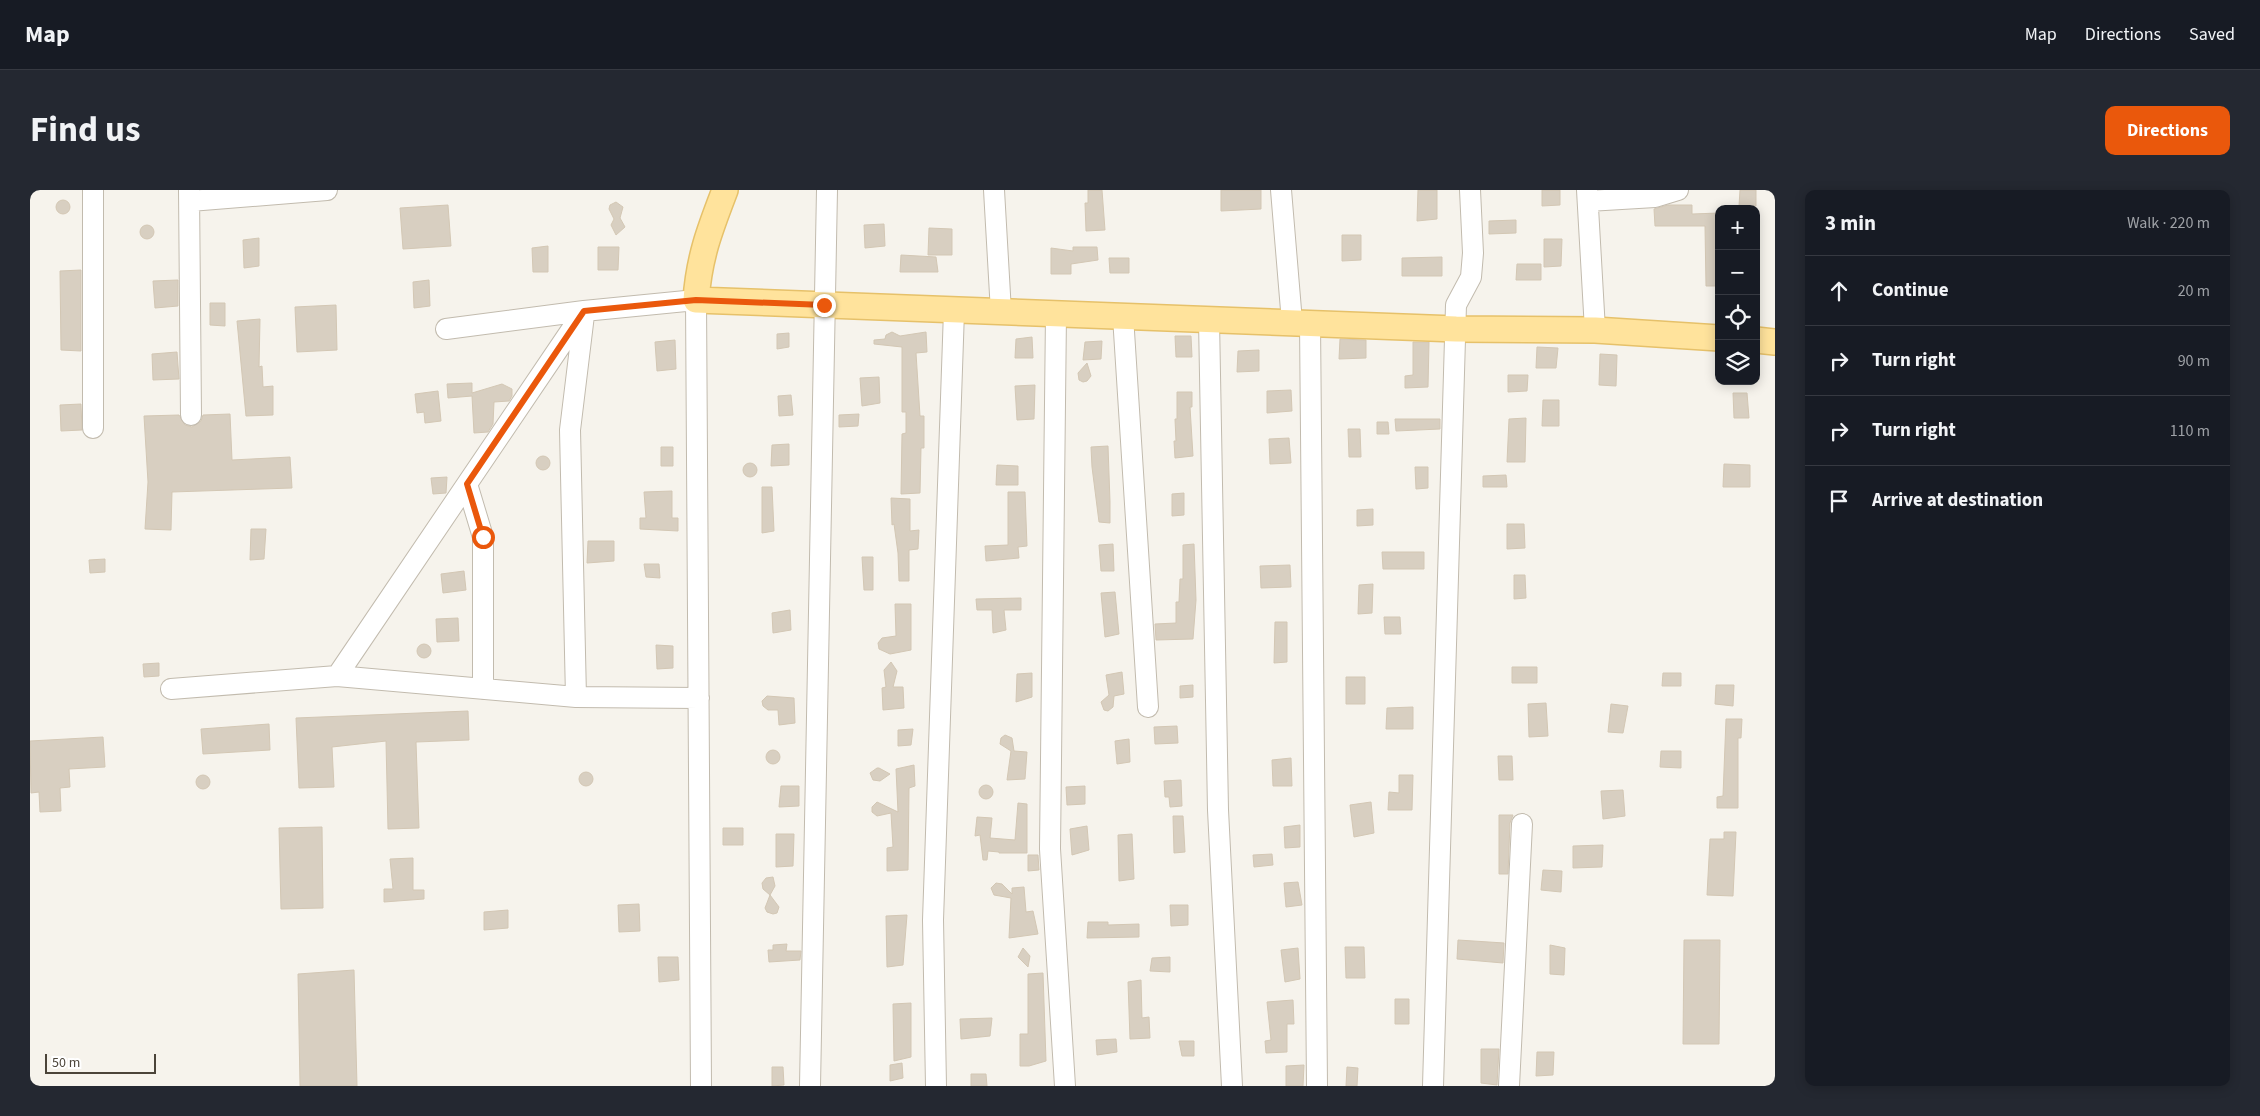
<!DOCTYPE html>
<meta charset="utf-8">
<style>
body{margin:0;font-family:"Source Sans 3",sans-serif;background:#242831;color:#f1f3f6}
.controls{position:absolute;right:15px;top:15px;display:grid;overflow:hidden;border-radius:10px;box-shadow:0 2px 12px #0003}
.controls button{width:45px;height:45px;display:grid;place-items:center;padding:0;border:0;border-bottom:1px solid #363941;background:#171b24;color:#f1f3f6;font:25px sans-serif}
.scale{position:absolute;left:15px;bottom:12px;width:111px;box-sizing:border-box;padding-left:5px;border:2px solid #4b4439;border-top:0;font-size:14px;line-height:18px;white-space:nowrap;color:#4b4439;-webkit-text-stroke:4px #fff;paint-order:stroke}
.stop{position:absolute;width:15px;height:15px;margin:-11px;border:4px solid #ea580c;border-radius:50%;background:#fff}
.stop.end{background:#ea580c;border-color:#fff;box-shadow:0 1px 5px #0008}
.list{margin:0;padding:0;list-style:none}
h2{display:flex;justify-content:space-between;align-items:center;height:65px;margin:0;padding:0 20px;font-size:21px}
h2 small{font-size:16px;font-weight:400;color:#9ea1a6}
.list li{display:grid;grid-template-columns:32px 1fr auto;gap:15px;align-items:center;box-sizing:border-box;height:70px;padding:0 20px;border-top:1px solid #363941}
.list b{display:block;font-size:19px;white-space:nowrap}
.list em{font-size:16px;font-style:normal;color:#9ea1a6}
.icon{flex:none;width:28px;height:28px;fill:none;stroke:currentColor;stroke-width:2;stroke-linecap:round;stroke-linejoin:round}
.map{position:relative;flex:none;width:1745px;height:896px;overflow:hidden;border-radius:10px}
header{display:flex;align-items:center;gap:30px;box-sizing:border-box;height:70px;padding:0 25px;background:#171b24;border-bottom:1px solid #363941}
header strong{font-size:24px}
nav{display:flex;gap:28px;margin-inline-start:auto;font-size:18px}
.intro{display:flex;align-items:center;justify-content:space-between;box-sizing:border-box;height:120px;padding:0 30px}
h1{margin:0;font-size:35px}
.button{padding:12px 22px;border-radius:10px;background:#ea580c;color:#fff;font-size:18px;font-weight:700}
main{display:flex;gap:30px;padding:0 30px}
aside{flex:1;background:#171b24;border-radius:10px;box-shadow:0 2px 12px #0003}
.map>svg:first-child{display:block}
.building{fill:#d8cfc1;stroke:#d3c7b4}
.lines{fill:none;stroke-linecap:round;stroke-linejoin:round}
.minor-casing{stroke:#c2bbae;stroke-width:22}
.major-casing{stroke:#e6c16a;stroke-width:28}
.minor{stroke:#fff;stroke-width:20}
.major{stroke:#ffe39c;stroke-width:25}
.route{stroke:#ea580c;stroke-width:6}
</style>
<header>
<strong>Map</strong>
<nav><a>Map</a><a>Directions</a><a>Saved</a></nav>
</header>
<div class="intro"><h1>Find us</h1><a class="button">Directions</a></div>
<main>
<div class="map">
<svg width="1745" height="896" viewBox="0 0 1745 896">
<rect width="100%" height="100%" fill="#f6f3ec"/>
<path class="building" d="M1058,0H1072L1075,40L1056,41L1055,13H1058Z
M1191,0H1231V19L1191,21Z
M1388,0H1407V29L1387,31Z
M1512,0H1530V15L1512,16Z
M1710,0H1726V16H1709Z
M26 17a7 7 0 1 1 14 0a7 7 0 1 1-14 0Z
M586,12L593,17L590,28L595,37L586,45L581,35L584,29L579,19L580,15Z
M418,15L421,56L373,59L370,18Z
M1638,15H1662V24L1689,23V96H1676L1675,36H1625L1624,19Z
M1486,30V43L1459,44V31Z
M854,34L855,56L835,58L834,35Z
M110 42a7 7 0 1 1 14 0a7 7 0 1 1-14 0Z
M899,38L922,39V65H898Z
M1312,45H1331V70L1312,71Z
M229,48V76L214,78L213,50Z
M1514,49H1532L1531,76L1514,77Z
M518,56V82H503L502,58Z
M568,57H589L588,80H568Z
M1043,57H1067L1068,70L1041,74V84H1021V58L1043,61Z
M871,65L906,67L908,82H870Z
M1412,67V86H1372V68Z
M1079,68H1099V83H1080Z
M1487,74H1511V90H1486Z
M51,80V161L31,160L30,81Z
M148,90V116L125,118L123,91Z
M399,90L400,116L384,118L383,92Z
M180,113H195V136L180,135Z
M306,115L307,160L267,162L265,117Z
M230,129L229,177L232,176L233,197L243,196V225L216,226L207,131Z
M862,142L870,146L896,142L897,162L886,163L890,226H894V258H891L890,303L871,304L872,244L876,243V222H872V157L844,154V150L855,149L856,145Z
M759,143V157L747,159V144Z
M1145,146H1161L1162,167H1146Z
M1002,147L1003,168H985L986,149Z
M1310,149L1336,150V168L1309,169Z
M645,150L646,179L627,181L625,152Z
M1072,151L1071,169L1053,170L1055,152Z
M1383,152H1399L1398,197L1375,198V186L1383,185Z
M1507,157L1528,158L1526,178H1506Z
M1229,160V181L1207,182L1208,161Z
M147,162L149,189L123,190L122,164Z
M1570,164L1587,165L1586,196L1569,195Z
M1057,173L1061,186L1057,191L1053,192L1049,190L1048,183Z
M1478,185H1498L1497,201L1478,202Z
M849,187L850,213L832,216L830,188Z
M442,193V203L472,194L482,199V206L479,211L464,212L463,234L458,242L444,243L442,206L418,208L417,194Z
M1005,195L1004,229L987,230L985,196Z
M1261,200L1262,221L1237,223V201Z
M408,201L411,231L395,233L394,222L387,223L385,204Z
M1147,202H1162V217H1160L1163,266L1145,268L1144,251H1146L1145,229H1147Z
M1703,203H1717L1719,228H1704Z
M761,205L763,225L749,226L748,206Z
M1513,210H1529V236H1512Z
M51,214L52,240L31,241L30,215Z
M200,224L202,270L260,267L262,298L142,302L141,340L115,339L118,292L114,226L149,225L155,235L162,237L171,231L173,225Z
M829,224L828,236L809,237V225Z
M1496,228L1495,272H1477L1479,229Z
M1365,229H1410V239L1366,241Z
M1347,232H1358L1359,244H1347Z
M1318,239H1330L1331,267H1319Z
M1259,248L1261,273L1240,274L1239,249Z
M759,254V275L741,276L742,255Z
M1078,256L1080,312V333L1069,332L1062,277L1061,257Z
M631,257H643V276H631Z
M506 273a7 7 0 1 1 14 0a7 7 0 1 1-14 0Z
M713 280a7 7 0 1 1 14 0a7 7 0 1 1-14 0Z
M1694,274L1720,275V297H1693Z
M967,275L988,276V295H966Z
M1385,277H1398V298L1386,299Z
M1476,285L1477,297H1453V286Z
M417,287L416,303L403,304L401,288Z
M732,297H742L744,341L732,343Z
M642,301V328H648V341L610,339V328H616L614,302Z
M978,302H995L997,356L988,357L989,368L956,371L955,356L978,355Z
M1154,303V325L1142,326V304Z
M861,308L880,309V341L889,340L888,359L879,360V391H869L868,363L864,334L862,335Z
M1343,319V335L1327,336V320Z
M1477,334H1494L1495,358L1477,359Z
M221,339H236L234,369L220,370Z
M558,351H584V371L557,373Z
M1083,354L1084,381H1071L1069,355Z
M1164,354L1166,410L1163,449L1126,450L1125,434L1146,433V412H1149L1150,389H1153V355Z
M1352,362H1394V379H1353Z
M832,367H843V400H834Z
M75,369V382L60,383L59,370Z
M614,374H629L630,388L616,387Z
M1260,375L1261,397L1231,398L1230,376Z
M434,381L436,400L413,403L411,384Z
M1484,385H1495L1496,408L1484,409Z
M1343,394L1342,423L1328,424L1329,395Z
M1085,402L1089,444L1075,447L1071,403Z
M991,408V420H974L976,440L963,443L962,420H947L946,409Z
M865,414H881V460L860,464L849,459L848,453L852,448L866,446Z
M760,420L761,440L743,443L742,423Z
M1354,427H1370L1371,444H1355Z
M428,428L429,451L407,452L406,429Z
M1245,432H1257V472L1244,473Z
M387 461a7 7 0 1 1 14 0a7 7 0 1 1-14 0Z
M626,455L643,456V478L627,479Z
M861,472L867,481L863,497H873L874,518L853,520L852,498L856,497L854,480Z
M129,473V486L114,487L113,474Z
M1482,477H1507V493H1482Z
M1092,482L1094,504L1084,506L1083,517L1078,521L1074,520L1071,512L1079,505L1076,485Z
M1002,483V507L986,512L987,484Z
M1633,483H1651V496H1632Z
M1316,487H1335V514H1316Z
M1163,495V507L1150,508V496Z
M1686,495H1704L1703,516L1685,514Z
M737,506L764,508L765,533L749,535L748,520H738L733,516L732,511Z
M1516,513L1518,546L1499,547L1498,514Z
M1581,514L1598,516L1593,543L1578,542Z
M1383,517V539H1356L1357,518Z
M438,521L439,550L386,552L389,638L358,639L356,551L302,557L304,597L269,598L266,528Z
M1696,529H1712L1711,548H1708V618H1687V607L1693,606Z
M239,534L240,560L173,564L171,539Z
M1147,536L1148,553L1125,554L1124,537Z
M883,539L881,555L868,556V540Z
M975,545L982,548L984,561L997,562L995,589L977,590L981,561L970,554L971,548Z
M73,547L75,577L39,579L40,597L30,598L31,621L10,622L9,602L1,603L0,551Z
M1099,549L1100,572L1087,574L1085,551Z
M736 567a7 7 0 1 1 14 0a7 7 0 1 1-14 0Z
M1631,561H1651V578L1630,577Z
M1468,566H1482L1483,590H1469Z
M1261,568L1262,596H1243L1242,570Z
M884,575L885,596L879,598L878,680L857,681V658L863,657L861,623L847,626L842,622V617L847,612L868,622L866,579Z
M847,578H849L860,584L850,591L843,590L840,583Z
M549 589a7 7 0 1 1 14 0a7 7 0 1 1-14 0Z
M166 592a7 7 0 1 1 14 0a7 7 0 1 1-14 0Z
M1369,585H1383L1382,620H1358L1359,602L1369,603Z
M1151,590L1152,616L1140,617L1139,607H1135L1134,591Z
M949 602a7 7 0 1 1 14 0a7 7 0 1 1-14 0Z
M751,596H769V616L749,617Z
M1055,596V614L1037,615L1036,597Z
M1593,600L1595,626L1573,629L1571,601Z
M1341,612L1344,643L1324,647L1320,615Z
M988,613L997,614V663H969V662L958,661L957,670H953L950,645L945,646L947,627L962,628L960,648L985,650Z
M1469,625H1483L1480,633L1478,684H1469Z
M1143,626H1153L1155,662L1144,663Z
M1270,635V657L1255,658L1254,637Z
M1057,636L1059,660L1042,665L1040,639Z
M292,637L293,718L251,719L249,638Z
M693,638H713V655H693Z
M1694,642H1706L1703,706L1677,705L1680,649H1694Z
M746,644H764L763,676L746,677Z
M1102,644L1104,689L1089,691L1088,645Z
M1573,655L1572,677L1543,678V656Z
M1242,664L1243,675L1224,677L1223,665Z
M998,665H1008L1009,680L998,681Z
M383,668V700H394V709L354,712V699H363L360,669Z
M1513,680L1532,681L1531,702L1511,700Z
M743,687L745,696L740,705L733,699L732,693L736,688Z
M1268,692L1272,715L1256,717L1254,693Z
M966,693L972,694L982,704V698L994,697L996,722L1003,721L1008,744L979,748L981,708L964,705L961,698Z
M740,705L749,717L747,723L743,724L737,722L735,718Z
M609,714L610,741L589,742L588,715Z
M1140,715H1158V735L1141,736Z
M478,720V738L454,740V722Z
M877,725L873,775L857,777L856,726Z
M1058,732H1078V735L1109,734V747L1057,748Z
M1428,750L1474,753L1473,773L1427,769Z
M1654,750H1690L1689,854H1653Z
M757,754L756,761H771L770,770L739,772L738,760H743V755Z
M1520,755L1535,758L1534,785L1520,784Z
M1315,757H1334L1335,788H1316Z
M993,758L1000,766L998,777L988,767Z
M1268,758L1270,789L1255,792L1251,760Z
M628,767H648L649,790L629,792Z
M1140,767V782L1120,781L1122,768Z
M324,780L327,896H270L268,784Z
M1013,783L1016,871L999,876H990V844H998V784Z
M1111,790L1112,828L1119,827L1120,848L1100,849L1098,792Z
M1365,809H1379V834H1365Z
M1263,810L1264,834H1257V862L1236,863L1235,851L1241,850L1237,812Z
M881,813V867L864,871L863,814Z
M962,828L960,846L931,849L930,829Z
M1086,849L1087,862L1067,865L1066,850Z
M1149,851H1164V866H1152Z
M1451,859H1469L1467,895L1451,893Z
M1507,862H1524L1523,885L1506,886Z
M872,873L873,888L860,891V875Z
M1274,875L1273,896H1256V876Z
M742,877H753L754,895L742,896Z
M1317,877L1328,878L1327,896H1316Z
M941,884H956L957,896H941Z"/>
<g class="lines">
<g class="minor-casing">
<path id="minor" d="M159,0L161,225
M964,0L971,122
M1251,0L1262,132
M1557,0L1565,140
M160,11L297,0
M1558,11L1625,7L1648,0
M1026,124L1020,659L1035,896
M1093,126L1118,517
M1179,130L1188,620L1202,896
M1280,133L1287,896
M416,139L554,121L666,110L671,896
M63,238V0
M437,294L453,347V499
M307,486L554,121
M141,499L307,486L546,507L669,508
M546,507L540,240L554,125
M780,896L797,0
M906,896L903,730L924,121
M1403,896L1426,115L1441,87L1443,63L1440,0
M1479,896L1492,634"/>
</g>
<g class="major-casing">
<path id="major" d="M695,0C680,39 669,67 666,110L1426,139L1565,140L1689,148
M1726,150L1745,152"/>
</g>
<use href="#minor" class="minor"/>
<use href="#major" class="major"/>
</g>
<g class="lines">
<path class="route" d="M453,347L437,294L554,121L666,110L794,115"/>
</g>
</svg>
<div class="controls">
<button>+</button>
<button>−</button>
<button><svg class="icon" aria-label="locate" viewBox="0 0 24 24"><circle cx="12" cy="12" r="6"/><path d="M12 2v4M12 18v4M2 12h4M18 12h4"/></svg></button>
<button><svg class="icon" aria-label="layers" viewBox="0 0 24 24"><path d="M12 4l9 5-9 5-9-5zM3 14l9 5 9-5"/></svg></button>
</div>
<div class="scale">50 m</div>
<div class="stop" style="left:453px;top:347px"></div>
<div class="stop end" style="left:794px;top:115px"></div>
</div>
<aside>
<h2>3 min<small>Walk · 220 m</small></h2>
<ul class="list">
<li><svg class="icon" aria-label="ahead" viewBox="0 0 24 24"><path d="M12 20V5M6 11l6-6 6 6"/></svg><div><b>Continue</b></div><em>20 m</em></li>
<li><svg class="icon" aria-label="right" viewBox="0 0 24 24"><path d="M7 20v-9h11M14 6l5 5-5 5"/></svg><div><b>Turn right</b></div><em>90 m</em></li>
<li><svg class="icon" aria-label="right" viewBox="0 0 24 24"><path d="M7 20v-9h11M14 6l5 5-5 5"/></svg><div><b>Turn right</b></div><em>110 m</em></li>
<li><svg class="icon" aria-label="arrive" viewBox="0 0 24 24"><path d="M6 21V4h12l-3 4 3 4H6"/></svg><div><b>Arrive at destination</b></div></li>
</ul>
</aside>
</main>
